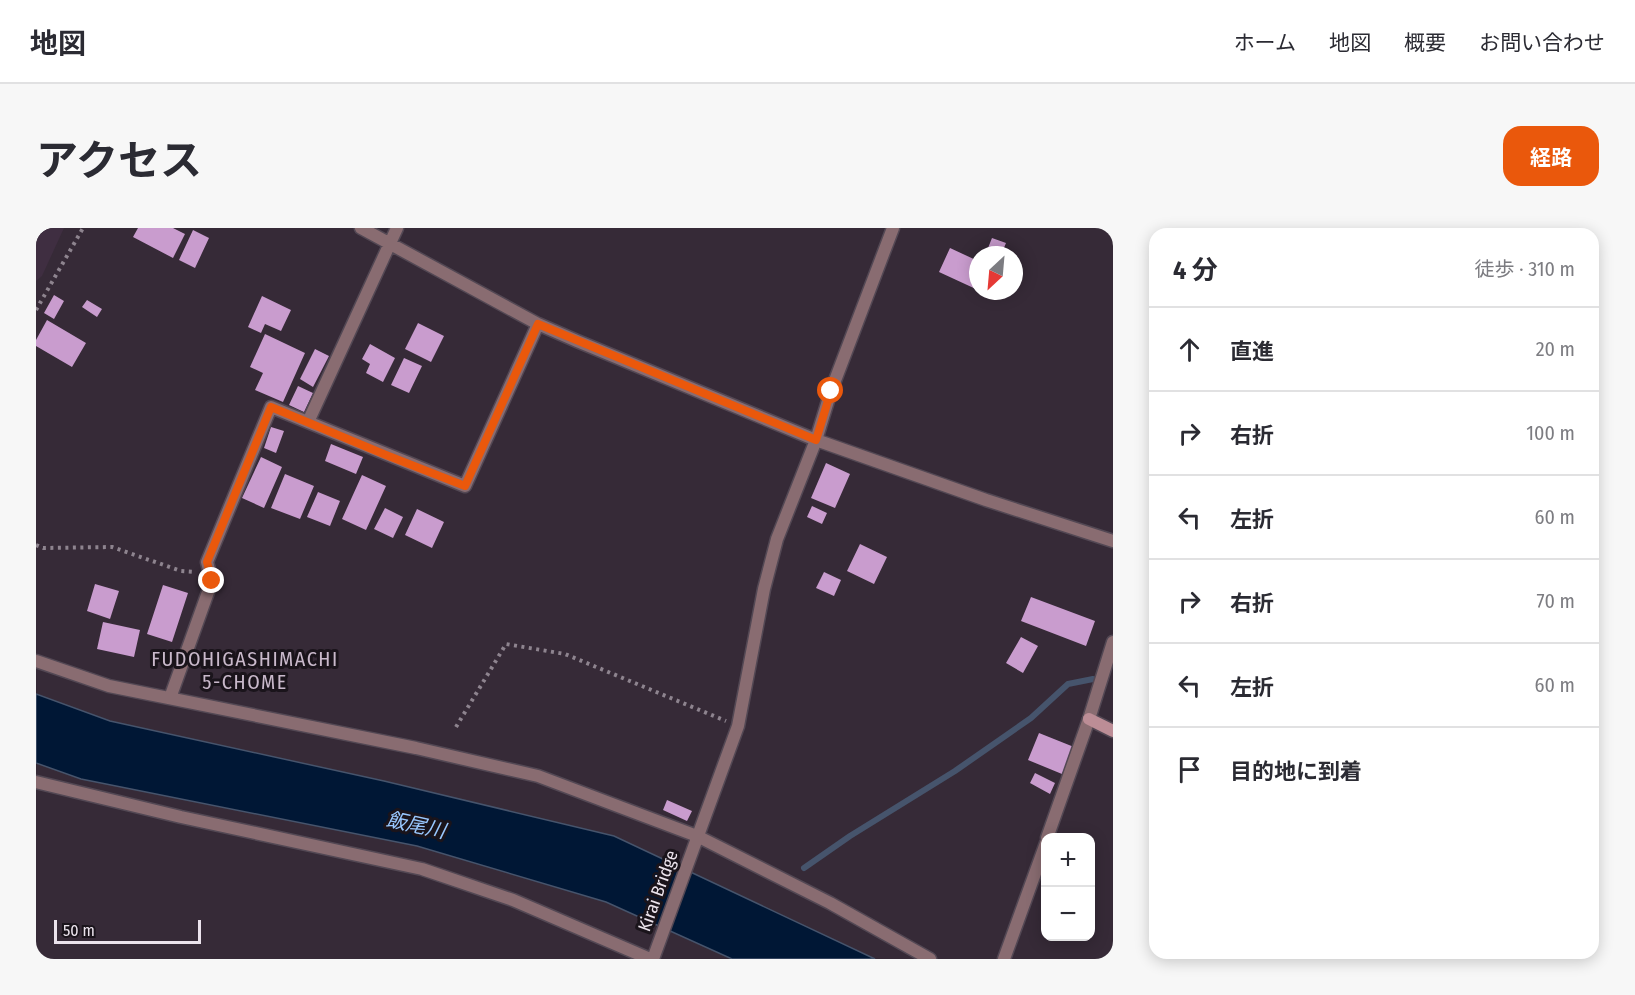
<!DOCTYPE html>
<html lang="ja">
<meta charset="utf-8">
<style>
body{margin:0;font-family:"Fira Sans Condensed","Noto Sans JP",sans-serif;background:#f7f7f7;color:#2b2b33}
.controls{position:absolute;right:18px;bottom:18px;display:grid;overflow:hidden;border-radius:12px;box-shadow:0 3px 15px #0003}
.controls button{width:54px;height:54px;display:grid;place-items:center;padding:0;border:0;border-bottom:2px solid #e1e1e2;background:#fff;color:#2b2b33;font:30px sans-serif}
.compass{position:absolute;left:933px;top:18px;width:54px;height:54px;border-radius:50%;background:#fff;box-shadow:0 3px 15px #0003;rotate:206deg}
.scale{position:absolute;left:18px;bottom:15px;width:147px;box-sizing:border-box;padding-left:6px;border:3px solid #ebe3ec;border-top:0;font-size:16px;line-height:21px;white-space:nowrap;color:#ebe3ec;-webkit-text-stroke:4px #1a141b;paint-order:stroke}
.stop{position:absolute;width:18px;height:18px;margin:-14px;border:4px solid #ea580c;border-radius:50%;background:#fff}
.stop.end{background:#ea580c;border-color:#fff;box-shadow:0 2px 6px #0008}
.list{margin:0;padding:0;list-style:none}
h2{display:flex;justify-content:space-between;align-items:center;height:78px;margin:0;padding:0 24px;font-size:26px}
h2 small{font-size:20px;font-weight:400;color:#7c7c81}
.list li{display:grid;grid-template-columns:39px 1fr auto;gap:18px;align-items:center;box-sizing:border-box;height:84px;padding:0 24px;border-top:2px solid #e1e1e2}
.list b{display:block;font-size:22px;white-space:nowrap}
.list em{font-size:20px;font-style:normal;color:#7c7c81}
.icon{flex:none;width:33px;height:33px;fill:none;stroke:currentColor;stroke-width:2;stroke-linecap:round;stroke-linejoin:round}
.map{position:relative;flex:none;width:1077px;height:731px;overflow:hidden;border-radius:18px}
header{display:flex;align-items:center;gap:36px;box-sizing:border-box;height:84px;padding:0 30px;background:#fff;border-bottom:2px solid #e1e1e2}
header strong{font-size:28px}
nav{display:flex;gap:33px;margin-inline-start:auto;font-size:21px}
.intro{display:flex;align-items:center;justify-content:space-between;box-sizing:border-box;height:144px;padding:0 36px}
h1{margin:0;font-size:42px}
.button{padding:15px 27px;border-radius:18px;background:#ea580c;color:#fff;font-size:21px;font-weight:700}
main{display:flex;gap:36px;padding:0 36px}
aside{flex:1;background:#fff;border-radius:18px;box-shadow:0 3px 15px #0003}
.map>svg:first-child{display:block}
.built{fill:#3f2e41}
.water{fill:#001735;stroke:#46546c;stroke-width:1.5}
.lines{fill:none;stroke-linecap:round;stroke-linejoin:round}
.stream{stroke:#46546c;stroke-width:6}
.building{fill:#c99cce}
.street-casing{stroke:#534854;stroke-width:15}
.secondary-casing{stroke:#534854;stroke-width:15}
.path{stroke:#8e848f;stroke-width:4;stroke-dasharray:3 4.5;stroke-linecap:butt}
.street{stroke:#896c71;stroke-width:12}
.secondary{stroke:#bc8d96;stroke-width:12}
.route{stroke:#ea580c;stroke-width:8}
.labels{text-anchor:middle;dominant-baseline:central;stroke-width:6;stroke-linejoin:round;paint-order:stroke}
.street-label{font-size:18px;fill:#ebe3ec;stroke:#1a141b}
.neighbourhood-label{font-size:20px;letter-spacing:1.5px;fill:#c9b9cb;stroke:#1a141b}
.water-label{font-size:20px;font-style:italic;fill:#99c8ff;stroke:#1a141b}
</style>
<header>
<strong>地図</strong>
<nav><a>ホーム</a><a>地図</a><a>概要</a><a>お問い合わせ</a></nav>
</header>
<div class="intro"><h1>アクセス</h1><a class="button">経路</a></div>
<main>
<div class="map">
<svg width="1077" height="731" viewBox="0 0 1077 731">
<rect width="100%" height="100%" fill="#362a37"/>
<path class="built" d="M0,0H28L6,48L0,53Z"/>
<path class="water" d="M0,466L74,493L348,553L578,608L839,731H696L570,674L381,618L45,551L0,535Z"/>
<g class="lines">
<path class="stream" d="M768,640L814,608L919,543L995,490L1032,456L1057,451"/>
</g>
<path class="building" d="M102,0H137L149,6L137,30L97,9Z
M157,2L173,10L159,40L143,32Z
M956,10L970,15L965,27L950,25Z
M914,20L942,33V62L903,44Z
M18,67L28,73L18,91L8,85Z
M226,68L255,82L245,103L229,96L225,105L212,99Z
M51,72L66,81L61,89L46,79Z
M11,92L50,115L36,139L0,118V112Z
M382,95L408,108L395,134L369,121Z
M229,106L269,125L247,174L219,162L227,145L214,139Z
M334,116L359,130L347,154L330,145L334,136L326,131Z
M279,121L293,128L277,159L264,151Z
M368,130L386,138L373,165L355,157Z
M262,158L277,165L268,184L253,177Z
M235,199L248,203L240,225L228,220Z
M295,216L327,229L320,246L289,233Z
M225,229L246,239L228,280L206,270Z
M790,235L814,246L799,280L775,270Z
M249,246L278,258L264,291L235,280Z
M326,247L350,258L330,302L306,291Z
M282,264L304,273L294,298L271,289Z
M776,278L791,285L786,296L771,289Z
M349,280L367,289L357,310L338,301Z
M381,281L408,294L396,320L369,307Z
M824,316L851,329L838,356L811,343Z
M788,344L805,352L798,368L780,360Z
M59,356L83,363L74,391L51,383Z
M127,357L152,365L136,414L111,406Z
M995,369L1059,393L1050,418L985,393Z
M67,394L104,402L98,429L61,421Z
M985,409L1002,418L987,445L970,435Z
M1003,505L1038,519L1026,546L992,532Z
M999,545L1019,555L1014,566L994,555Z
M631,572L656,583L651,593L627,582Z"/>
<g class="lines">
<g class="street-casing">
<path id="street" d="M325,0L502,96L541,113L780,212L950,272L1077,313
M272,194L361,0
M0,433L73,458L380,520L502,548L661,608L794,675L894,731
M134,470L176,353L171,334L235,179L429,258L502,96
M0,554L145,589L386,641L477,672L614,731
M1011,610L1053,491L1077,414
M617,731L702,498L728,361L741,311L780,212L795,163L857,0
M968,731L1010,615"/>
</g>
<g class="secondary-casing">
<path id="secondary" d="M1053,491L1077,503"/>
</g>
<path class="path" d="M0,82L47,0
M0,317L7,320L76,319L145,343L159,344
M420,499L470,416L529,426L690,493"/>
<use href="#street" class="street"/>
<use href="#secondary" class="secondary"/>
</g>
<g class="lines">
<path class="route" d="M176,353L171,334L235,179L350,227L429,258L502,96L780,212L795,163"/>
</g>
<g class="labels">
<g class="street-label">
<text transform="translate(622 663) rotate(-70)">Kirai Bridge</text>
</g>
<g class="neighbourhood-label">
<text x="209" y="431">FUDOHIGASHIMACHI<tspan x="209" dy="23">5-CHOME</tspan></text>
</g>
<g class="water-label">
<text transform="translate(380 597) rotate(12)">飯尾川</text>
</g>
</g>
</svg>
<div class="controls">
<button>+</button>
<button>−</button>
</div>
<svg class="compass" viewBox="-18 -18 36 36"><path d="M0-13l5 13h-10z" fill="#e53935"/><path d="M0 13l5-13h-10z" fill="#7c7c81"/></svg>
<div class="scale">50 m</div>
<div class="stop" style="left:795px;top:163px"></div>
<div class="stop end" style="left:176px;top:353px"></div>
</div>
<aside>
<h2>4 分<small>徒歩 · 310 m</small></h2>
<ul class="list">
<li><svg class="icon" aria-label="ahead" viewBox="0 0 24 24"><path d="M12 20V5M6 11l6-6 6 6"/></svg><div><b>直進</b></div><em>20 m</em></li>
<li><svg class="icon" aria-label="right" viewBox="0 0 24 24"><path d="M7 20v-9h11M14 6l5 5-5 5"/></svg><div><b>右折</b></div><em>100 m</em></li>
<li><svg class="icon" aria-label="left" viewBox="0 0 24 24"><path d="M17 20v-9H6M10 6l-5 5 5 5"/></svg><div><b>左折</b></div><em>60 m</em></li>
<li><svg class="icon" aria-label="right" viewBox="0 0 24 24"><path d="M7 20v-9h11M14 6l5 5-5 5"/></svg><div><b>右折</b></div><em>70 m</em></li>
<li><svg class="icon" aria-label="left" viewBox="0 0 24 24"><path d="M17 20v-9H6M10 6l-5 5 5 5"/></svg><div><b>左折</b></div><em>60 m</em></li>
<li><svg class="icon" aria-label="arrive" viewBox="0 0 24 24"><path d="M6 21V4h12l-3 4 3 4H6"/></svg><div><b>目的地に到着</b></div></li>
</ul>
</aside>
</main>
